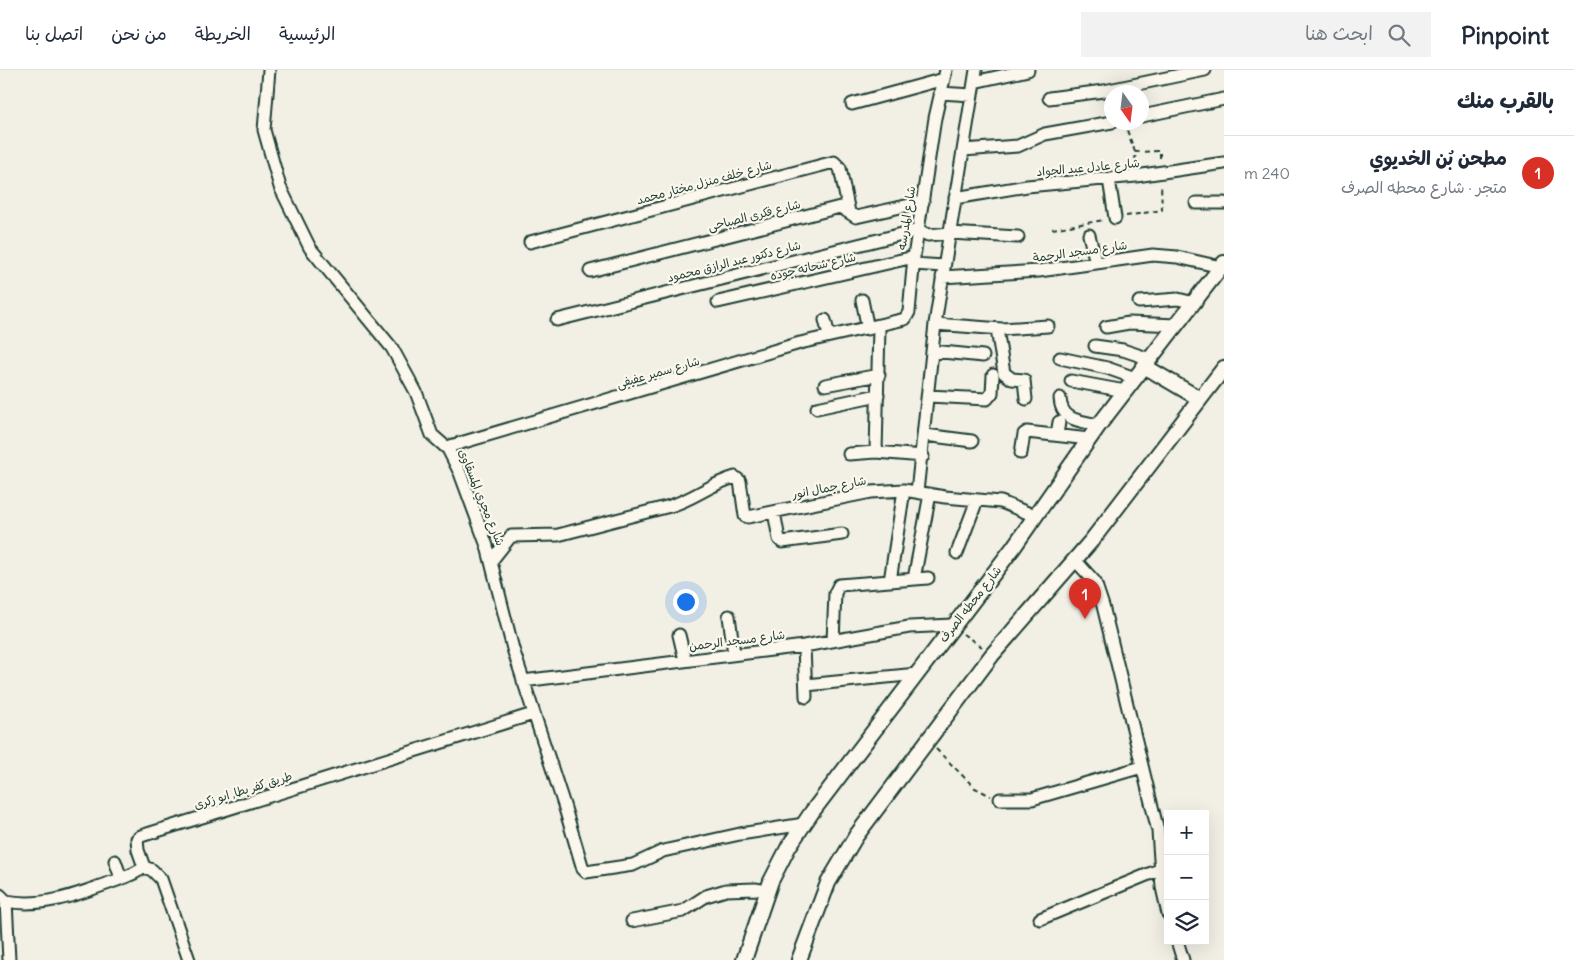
<!DOCTYPE html>
<html lang="ar">
<meta charset="utf-8">
<style>
body{margin:0;font-family:Delius,"Playpen Sans Arabic",sans-serif;background:#f2f2f3;color:#1f2937;direction:rtl}
.controls{position:absolute;right:15px;bottom:15px;display:grid;overflow:hidden;border-radius:0px;box-shadow:0 5px 20px #0002}
.controls button{width:45px;height:45px;display:grid;place-items:center;padding:0;border:0;border-bottom:1px solid #e0e1e3;background:#fff;color:#1f2937;font:25px sans-serif}
.compass{position:absolute;left:1104px;top:15px;width:45px;height:45px;border-radius:50%;background:#fff;box-shadow:0 5px 20px #0002;rotate:166deg}
.you{position:absolute;left:685px;top:531px;width:18px;height:18px;margin:-12px;border:4px solid #fff;border-radius:50%;background:#1a73e8;box-shadow:0 0 0 8px #1a73e833}
.badge{display:grid;place-items:center;width:32px;height:32px;border-radius:50%;background:#d93025;color:#fff;font-size:16px;font-weight:700}
.pin{position:absolute;translate:-50% -41px;filter:drop-shadow(0 1px 2px #0008)}
.pin::after{content:'';position:absolute;top:26px;width:18px;height:15px;background:inherit;clip-path:polygon(0 0,100% 0,50% 100%)}
.list{margin:0;padding:0;list-style:none}
h2{display:flex;justify-content:space-between;align-items:center;height:65px;margin:0;padding:0 20px;font-size:21px}
h2 small{font-size:16px;font-weight:400;color:#747a83}
.list li{display:grid;grid-template-columns:32px 1fr auto;gap:15px;align-items:center;box-sizing:border-box;height:75px;padding:0 20px;border-top:1px solid #e0e1e3}
.list b{display:block;font-size:19px;white-space:nowrap}
.list p{margin:0;font-size:16px;white-space:nowrap;color:#747a83}
.list em{font-size:16px;font-style:normal;color:#747a83}
.icon{flex:none;width:28px;height:28px;fill:none;stroke:currentColor;stroke-width:2;stroke-linecap:round;stroke-linejoin:round}
.map{position:relative;flex:none;width:1224px;height:890px;overflow:hidden;direction:ltr}
header{display:flex;align-items:center;gap:30px;box-sizing:border-box;height:70px;padding:0 25px;background:#fff;border-bottom:1px solid #e0e1e3}
header strong{font-size:24px}
nav{display:flex;gap:28px;margin-inline-start:auto;font-size:18px}
.search{width:350px;height:45px;background:#f2f2f3;display:flex;align-items:center;gap:12px;box-sizing:border-box;padding:0 18px;border-radius:0px;color:#747a83;font-size:19px}
main{display:flex}
aside{flex:1;background:#fff}
.map>svg:first-child{display:block}
.lines{fill:none;stroke-linecap:round;stroke-linejoin:round}
.minor-casing{stroke:#1f3d34;stroke-width:15}
.tertiary-casing{stroke:#1f3d34;stroke-width:18}
.path{stroke:#1f3d34;stroke-width:2;stroke-dasharray:5 4;stroke-linecap:butt}
.minor{stroke:#fbf7ec;stroke-width:11}
.tertiary{stroke:#fbf7ec;stroke-width:14}
.labels{text-anchor:middle;dominant-baseline:central;stroke-width:4.5;stroke-linejoin:round;paint-order:stroke}
.street-label{font-size:12px;fill:#1f3d34;stroke:#fbf7ec}
</style>
<header>
<strong>Pinpoint</strong>
<div class="search"><svg class="icon" aria-label="search" viewBox="0 0 24 24"><circle cx="10" cy="10" r="6"/><path d="M15 15l6 6"/></svg>ابحث هنا</div>
<nav><a>الرئيسية</a><a>الخريطة</a><a>من نحن</a><a>اتصل بنا</a></nav>
</header>
<main>
<aside>
<h2>بالقرب منك<small></small></h2>
<ul class="list">
<li><span class="badge">1</span><div><b>مطحن بُن الخديوي</b><p>متجر · شارع محطه الصرف</p></div><em>240 m</em></li>
</ul>
</aside>
<div class="map">
<svg width="1224" height="890" viewBox="0 0 1224 890">
<rect width="100%" height="100%" fill="#f2f0e5"/>
<filter id="ink" filterUnits="userSpaceOnUse"><feTurbulence type="fractalNoise" baseFrequency=".02" numOctaves="2"/><feDisplacementMap in="SourceGraphic" scale="10" xChannelSelector="R" yChannelSelector="G"/><feConvolveMatrix kernelMatrix="1 2 1 2 8 2 1 2 1" color-interpolation-filters="sRGB"/></filter>
<g filter="url(#ink)">
<g class="lines">
<g class="minor-casing">
<path id="minor" d="M269,0L264,60L280,117L310,178L392,278L416,322L432,365L448,379L460,403L487,476L513,579L564,735L583,799L586,802L633,795L663,781L740,764L804,754
M974,12L1028,0
M940,23L972,25
M1049,28L1104,21L1205,0
M852,34L944,9
M1142,46L1224,29
M963,80L1018,76L1045,64L1112,52
M1109,109L1115,148
M955,128L1027,116L1136,106L1224,93
M1196,133H1224
M1089,165L1096,193
M530,172L834,92L840,98L849,142
M913,194L944,196
M590,201L840,137L856,147L923,132
M942,207L1039,201L1153,185L1177,187L1221,197
M862,230L868,259
M718,232L914,187
M1139,232L1178,229L1194,233
M557,250L918,160L928,165L950,163L1018,167
M825,250L829,266
M935,254L1002,259L1048,256
M1106,257L1129,253L1177,255
M997,259L1004,303L1012,309L1024,310L1026,329
M1095,276L1123,280L1150,289
M932,281L983,286
M1060,288L1107,298L1135,308
M1071,311L1125,321
M825,315L879,305
M928,326L987,329L992,323L993,305
M1060,328C1061,351 1080,351 1099,355
M817,338L878,325
M925,365L972,371
M1057,365L1059,352
M447,377L800,273L905,249L909,242L914,187L935,48L946,0
M876,382L879,257
M1021,383L1024,364L1027,362L1089,369
M849,384L876,382L923,386
M917,422L935,254L976,0
M774,442L779,469L782,472L842,464
M957,483L977,430
M492,490L511,466L558,465L670,436C694,429 710,414 735,407L740,411L745,446L748,447L871,422L904,420L945,427L1001,432L1035,446
M1075,490L1095,512L1103,536L1158,761L1162,817L1168,844
M914,509L930,424
M890,511L904,420
M729,546L734,584
M679,565L685,590
M833,571L835,523L839,515L928,508
M804,576L806,627
M523,611L804,576L909,557L953,555
M806,615L917,604
M1000,729H1032L1142,697
M115,791L121,808
M144,797L152,800L161,809L189,890
M0,825L6,831C42,838 76,825 109,813C120,809 135,805 144,797L138,780L137,769L141,766L533,644
M6,831L9,890
M1040,849L1161,799
M632,851L683,841L706,826L726,820L755,819L767,821
M1177,871L1183,890"/>
</g>
<g class="tertiary-casing">
<path id="tertiary" d="M1144,296L1200,329
M744,890L771,811L789,776L812,742L1013,478L1099,355L1224,193
M799,890L828,813L856,766L992,585L1092,470L1224,298"/>
</g>
<path class="path" d="M1124,52L1135,82L1136,95
M1135,82L1160,81V92
M1126,146L1162,140L1161,114
M1052,159L1104,150
M963,564L982,577
M936,679L975,718L991,726"/>
<use href="#minor" class="minor"/>
<use href="#tertiary" class="tertiary"/>
</g>
</g>
<g class="labels">
<g class="street-label">
<text transform="translate(1088 97) rotate(-5)">شارع عادل عبد الجواد</text>
<text transform="translate(704 112) rotate(-15)">شارع خلف منزل مختار محمد</text>
<text transform="translate(754 145) rotate(-14)">شارع فكرى الصباحى</text>
<text transform="translate(906 148) rotate(-81)">شارع المدرسه</text>
<text transform="translate(1080 181) rotate(-8)">شارع مسجد الرحمة</text>
<text transform="translate(734 191) rotate(-14)">شارع دكتور عبد الرازق محمود</text>
<text transform="translate(813 196) rotate(-13)">شارع شحاته جوده</text>
<text transform="translate(658 302) rotate(-16)">شارع سمير عفيفى</text>
<text transform="translate(829 417) rotate(-11)">شارع جمال انور</text>
<text transform="translate(482 427) rotate(68)">شارع مجري المسقاوى</text>
<text transform="translate(970 534) rotate(-52)">شارع محطه الصرف</text>
<text transform="translate(737 570) rotate(-7)">شارع مسجد الرحمن</text>
<text transform="translate(243 720) rotate(-17)">طريق كفر بطا, ابو زكرى</text>
</g>
</g>
</svg>
<div class="controls">
<button>+</button>
<button>−</button>
<button><svg class="icon" aria-label="layers" viewBox="0 0 24 24"><path d="M12 4l9 5-9 5-9-5zM3 14l9 5 9-5"/></svg></button>
</div>
<svg class="compass" viewBox="-18 -18 36 36"><path d="M0-13l5 13h-10z" fill="#e53935"/><path d="M0 13l5-13h-10z" fill="#747a83"/></svg>
<div class="you"></div>
<div class="pin badge" style="left:1085px;top:549px">1</div>
</div>
</main>
